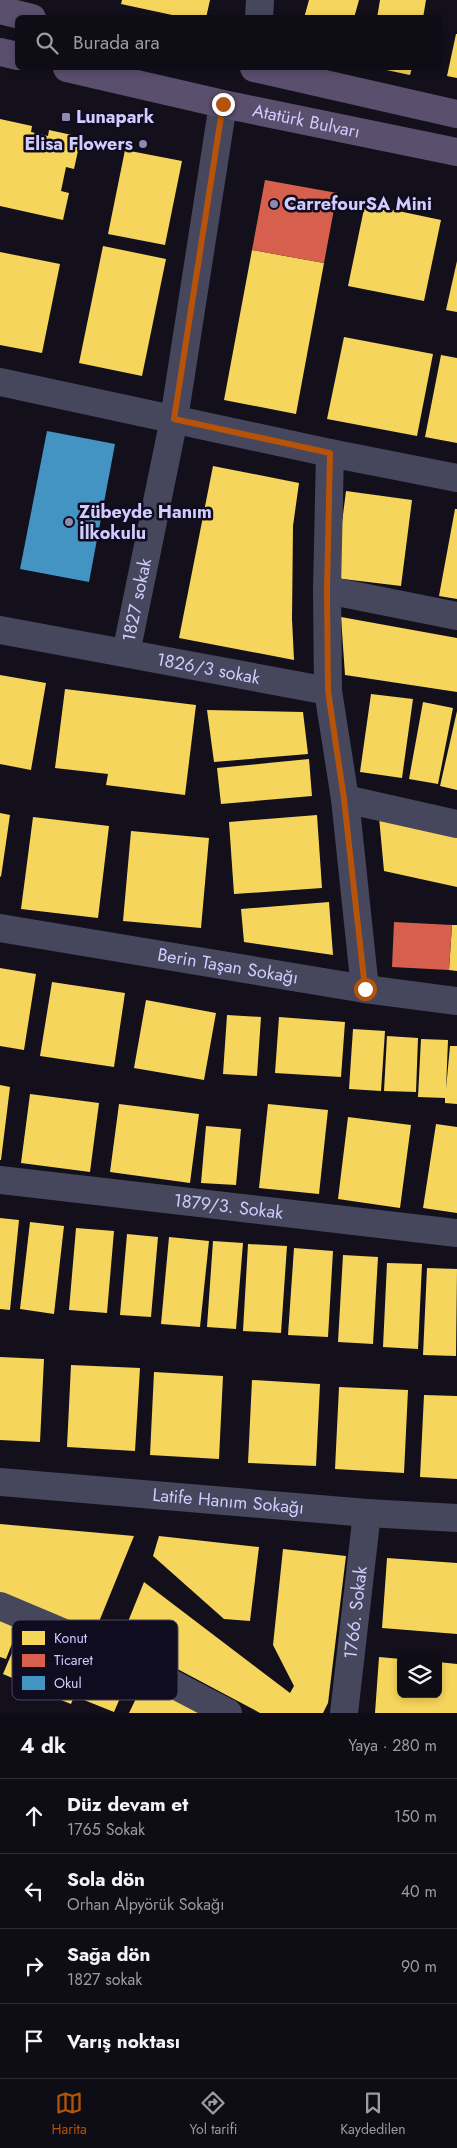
<!DOCTYPE html>
<html lang="tr">
<meta charset="utf-8">
<style>
body{margin:0;font-family:Jost,sans-serif;background:#17151d;color:#f1f3f6}
.controls{position:absolute;right:15px;bottom:15px;display:grid;overflow:hidden;border-radius:8px;box-shadow:0 2px 8px #0003}
.controls button{width:45px;height:45px;display:grid;place-items:center;padding:0;border:0;border-bottom:1px solid #2e2c34;background:#0e0c14;color:#f1f3f6;font:25px sans-serif}
.stop{position:absolute;width:15px;height:15px;margin:-11px;border:4px solid #b45309;border-radius:50%;background:#fff}
.stop.end{background:#b45309;border-color:#fff;box-shadow:0 1px 5px #0008}
.list{margin:0;padding:0;list-style:none}
h2{display:flex;justify-content:space-between;align-items:center;height:65px;margin:0;padding:0 20px;font-size:21px}
h2 small{font-size:16px;font-weight:400;color:#9b9ba0}
.list li{display:grid;grid-template-columns:32px 1fr auto;gap:15px;align-items:center;box-sizing:border-box;height:75px;padding:0 20px;border-top:1px solid #2e2c34}
.list b{display:block;font-size:19px;white-space:nowrap}
.list p{margin:0;font-size:16px;white-space:nowrap;color:#9b9ba0}
.list em{font-size:16px;font-style:normal;color:#9b9ba0}
.icon{flex:none;width:28px;height:28px;fill:none;stroke:currentColor;stroke-width:2;stroke-linecap:round;stroke-linejoin:round}
.map{position:relative;flex:none;width:457px;height:1713px;overflow:hidden}
.search{position:absolute;background:#0e0c14;box-shadow:0 2px 8px #0003;left:15px;right:15px;top:15px;height:55px;display:flex;align-items:center;gap:12px;box-sizing:border-box;padding:0 18px;border-radius:8px;color:#9b9ba0;font-size:19px}
.sheet{height:365px;background:#0e0c14}
nav{display:flex;justify-content:space-around;align-items:center;box-sizing:border-box;height:70px;border-top:1px solid #2e2c34;background:#0e0c14;font-size:14px;color:#9b9ba0}
nav a{display:grid;justify-items:center;gap:2px}
nav .on{color:#b45309}
.map>svg:first-child{display:block}
.homes{fill:#f6d55c}
.shops{fill:#d6604d}
.schools{fill:#4393c3}
.lines{fill:none;stroke-linecap:round;stroke-linejoin:round}
.minor{stroke:#46465c;stroke-width:28}
.major{stroke:#5a4f6d;stroke-width:28}
.route{stroke:#b45309;stroke-width:6}
.poi-dot{fill:#8e8aaf;stroke:#100c1f;stroke-width:2}
.labels{text-anchor:middle;dominant-baseline:central;stroke-width:5;stroke-linejoin:round;paint-order:stroke}
.poi-label{font-size:18px;font-weight:bold;fill:#d1cbff;stroke:#100c1f;text-anchor:start}
.street-label{font-size:18px;fill:#d1cbff;stroke:#100c1f}
.key{fill:#100c1f;stroke:#4a4562;stroke-width:1}
.key-label{font-size:14px;fill:#d1cbff}
</style>
<div class="map">
<svg width="457" height="1713" viewBox="0 0 457 1713">
<rect width="100%" height="100%" fill="#13101b"/>
<path class="homes" d="M122,0H210L206,18H186L121,4Z
M309,0H359L354,18H304Z
M380,0H426L423,18H377Z
M456,34H457V78L447,76Z
M377,68H412L410,75Z
M0,119L32,126L31,132L48,136L49,130L81,137L74,169L66,167L61,191L69,193L63,220L0,206Z
M125,150L182,161L165,245L108,234Z
M365,204L441,220L424,301L348,286Z
M103,246L166,259L142,376L79,363Z
M252,250L324,263L296,414L224,400Z
M0,252L60,264L42,353L0,345Z
M457,261V312L446,310Z
M344,337L433,354L417,436L327,419Z
M441,355L457,358V443L425,437Z
M213,466L299,483L293,526L292,619L294,660L179,638Z
M346,491L412,500L401,586L335,578Z
M455,509H457V599L439,596Z
M341,617L457,638V692L345,675Z
M0,675L46,683L31,770L0,764Z
M65,689L196,705L185,795L106,785L108,774L55,768Z
M371,694L413,699L402,778L360,772Z
M423,702L453,708L438,784L409,779Z
M207,710L303,712L308,754L214,762Z
M457,711V790L440,786Z
M309,759L312,796L221,804L217,768Z
M0,813L10,815L1,877L0,876Z
M317,815L322,888L234,894L229,822Z
M33,817L109,826L98,918L21,909Z
M379,817L457,834V887L384,871Z
M131,831L209,838L201,928L123,921Z
M329,902L333,955L244,942L241,909Z
M452,925H457V971L449,970Z
M0,968L36,974L24,1050L0,1046Z
M52,982L125,993L114,1067L40,1056Z
M146,1000L216,1013L204,1080L134,1068Z
M227,1015L261,1017L257,1076L223,1074Z
M279,1017L345,1022L341,1077L275,1073Z
M353,1029L385,1031L381,1091L349,1089Z
M387,1036L418,1038L416,1092L384,1091Z
M421,1039L448,1040L446,1089L450,1046H457V1104L445,1103V1098L418,1097Z
M0,1085L10,1087L1,1160H0Z
M30,1094L99,1103L90,1172L21,1163Z
M119,1104L199,1114L190,1183L110,1172Z
M268,1104L328,1110L319,1194L259,1188Z
M348,1117L411,1125L400,1208L338,1199Z
M436,1124L457,1127V1213L423,1208Z
M206,1126L241,1129L236,1185L201,1183Z
M0,1218L19,1220L10,1310L0,1309Z
M30,1222L64,1226L54,1314L20,1309Z
M76,1228L114,1231L107,1313L69,1310Z
M127,1234L158,1237L151,1317L120,1315Z
M169,1237L209,1241L200,1327L161,1324Z
M213,1241L243,1243L236,1329L207,1327Z
M248,1244L287,1246L281,1333L243,1331Z
M294,1248L333,1251L328,1337L288,1335Z
M343,1255L378,1257L373,1344L338,1342Z
M387,1263L422,1264L418,1349L383,1347Z
M427,1268L457,1269L456,1356L423,1355Z
M0,1357L44,1359L40,1442L0,1440Z
M71,1365L140,1368L135,1451L67,1447Z
M154,1372L223,1376L219,1459L150,1455Z
M252,1380L320,1384L316,1466L248,1463Z
M339,1387L408,1390L404,1473L335,1469Z
M424,1395L457,1396V1479L420,1477Z
M0,1524L134,1536L94,1634L0,1595Z
M159,1536L259,1547L250,1621L224,1619L153,1556Z
M283,1549L346,1556L328,1703L323,1713H260L121,1639L144,1582L290,1693L294,1686L273,1645Z
M387,1558L457,1563V1634L382,1628Z
M0,1616L20,1623L6,1659L0,1657Z
M22,1629L58,1644L38,1689L3,1674Z
M60,1645L90,1656L71,1704L41,1692Z
M379,1657L401,1659V1694H438V1662L457,1664V1713H375Z
M99,1665L129,1677L114,1712L84,1700Z
M144,1682L207,1713H129Z"/>
<path class="shops" d="M265,180L337,193L324,263L252,250Z
M394,922L452,925L449,970L392,967Z"/>
<path class="schools" d="M47,431L115,444L89,582L20,569Z"/>
<g class="lines">
<g class="minor">
<path d="M259,18L260,0"/>
<path d="M0,382L330,453L457,478"/>
<path d="M330,453L327,590L328,691L345,799L365,989"/>
<path d="M327,590L457,616"/>
<path id="s1" d="M0,630L328,691"/>
<path id="s2" d="M126,653L174,419L223,104"/>
<path d="M345,799L457,824"/>
<path id="s3" d="M0,928L365,989L457,1001"/>
<path id="s4" d="M0,1180L457,1233"/>
<path id="s5" d="M0,1482L367,1513L457,1518"/>
<path d="M0,1606L121,1657L228,1713"/>
<path id="s6" d="M344,1713L367,1513"/>
</g>
<g class="major">
<path d="M0,10L32,18"/>
<path d="M0,52L18,56"/>
<path id="s7" d="M67,68L223,104L457,152"/>
<path d="M254,68L457,114"/>
</g>
</g>
<g class="lines">
<path class="route" d="M223,104L174,419L330,453L327,590L328,691L344,799L365,989"/>
</g>
<g class="poi-dot">
<rect x="61" y="112" width="10" height="10" rx="2.5"/>
<circle cx="143" cy="144" r="5"/>
<circle cx="274" cy="204" r="5"/>
<circle cx="69" cy="522" r="5"/>
</g>
<g class="labels">
<g class="poi-label">
<text x="76" y="117">Lunapark</text>
<text x="133" y="144" text-anchor="end">Elisa Flowers</text>
<text x="284" y="204">CarrefourSA Mini</text>
<text x="79" y="512">Zübeyde Hanım<tspan x="79" dy="21">İlkokulu</tspan></text>
</g>
<g class="street-label">
<text stroke="none"><textPath href="#s7" startOffset="245">Atatürk Bulvarı</textPath></text>
<text stroke="none"><textPath href="#s2" startOffset="54">1827 sokak</textPath></text>
<text stroke="none"><textPath href="#s1" startOffset="212">1826/3 sokak</textPath></text>
<text stroke="none"><textPath href="#s3" startOffset="231">Berin Taşan Sokağı</textPath></text>
<text stroke="none"><textPath href="#s4" startOffset="230">1879/3. Sokak</textPath></text>
<text stroke="none"><textPath href="#s5" startOffset="229">Latife Hanım Sokağı</textPath></text>
<text stroke="none"><textPath href="#s6" startOffset="101">1766. Sokak</textPath></text>
</g>
</g>
<rect x="12" y="1620" width="166" height="80" rx="8" class="key"/>
<rect x="22" y="1631" width="23" height="14" fill="#f6d55c"/>
<rect x="22" y="1654" width="23" height="13" fill="#d6604d"/>
<rect x="22" y="1676" width="23" height="14" fill="#4393c3"/>
<g class="key-label">
<text x="54" y="1643">Konut</text>
<text x="54" y="1665">Ticaret</text>
<text x="54" y="1688">Okul</text>
</g>
</svg>
<div class="controls">
<button><svg class="icon" aria-label="layers" viewBox="0 0 24 24"><path d="M12 4l9 5-9 5-9-5zM3 14l9 5 9-5"/></svg></button>
</div>
<div class="stop" style="left:365px;top:989px"></div>
<div class="stop end" style="left:223px;top:104px"></div>
<div class="search"><svg class="icon" aria-label="search" viewBox="0 0 24 24"><circle cx="10" cy="10" r="6"/><path d="M15 15l6 6"/></svg>Burada ara</div>
</div>
<section class="sheet">
<h2>4 dk<small>Yaya · 280 m</small></h2>
<ul class="list">
<li><svg class="icon" aria-label="ahead" viewBox="0 0 24 24"><path d="M12 20V5M6 11l6-6 6 6"/></svg><div><b>Düz devam et</b><p>1765 Sokak</p></div><em>150 m</em></li>
<li><svg class="icon" aria-label="left" viewBox="0 0 24 24"><path d="M17 20v-9H6M10 6l-5 5 5 5"/></svg><div><b>Sola dön</b><p>Orhan Alpyörük Sokağı</p></div><em>40 m</em></li>
<li><svg class="icon" aria-label="right" viewBox="0 0 24 24"><path d="M7 20v-9h11M14 6l5 5-5 5"/></svg><div><b>Sağa dön</b><p>1827 sokak</p></div><em>90 m</em></li>
<li><svg class="icon" aria-label="arrive" viewBox="0 0 24 24"><path d="M6 21V4h12l-3 4 3 4H6"/></svg><div><b>Varış noktası</b></div></li>
</ul>
</section>
<nav>
<a class="on"><svg class="icon" aria-label="map" viewBox="0 0 24 24"><path d="M3 6l6-2 6 2 6-2v14l-6 2-6-2-6 2zM9 4v14M15 6v14"/></svg>Harita</a>
<a><svg class="icon" aria-label="directions" viewBox="0 0 24 24"><path d="M12 3l9 9-9 9-9-9zM9 14v-3h6M13 9l2 2-2 2"/></svg>Yol tarifi</a>
<a><svg class="icon" aria-label="saved" viewBox="0 0 24 24"><path d="M7 4h10v16l-5-4-5 4z"/></svg>Kaydedilen</a>
</nav>
